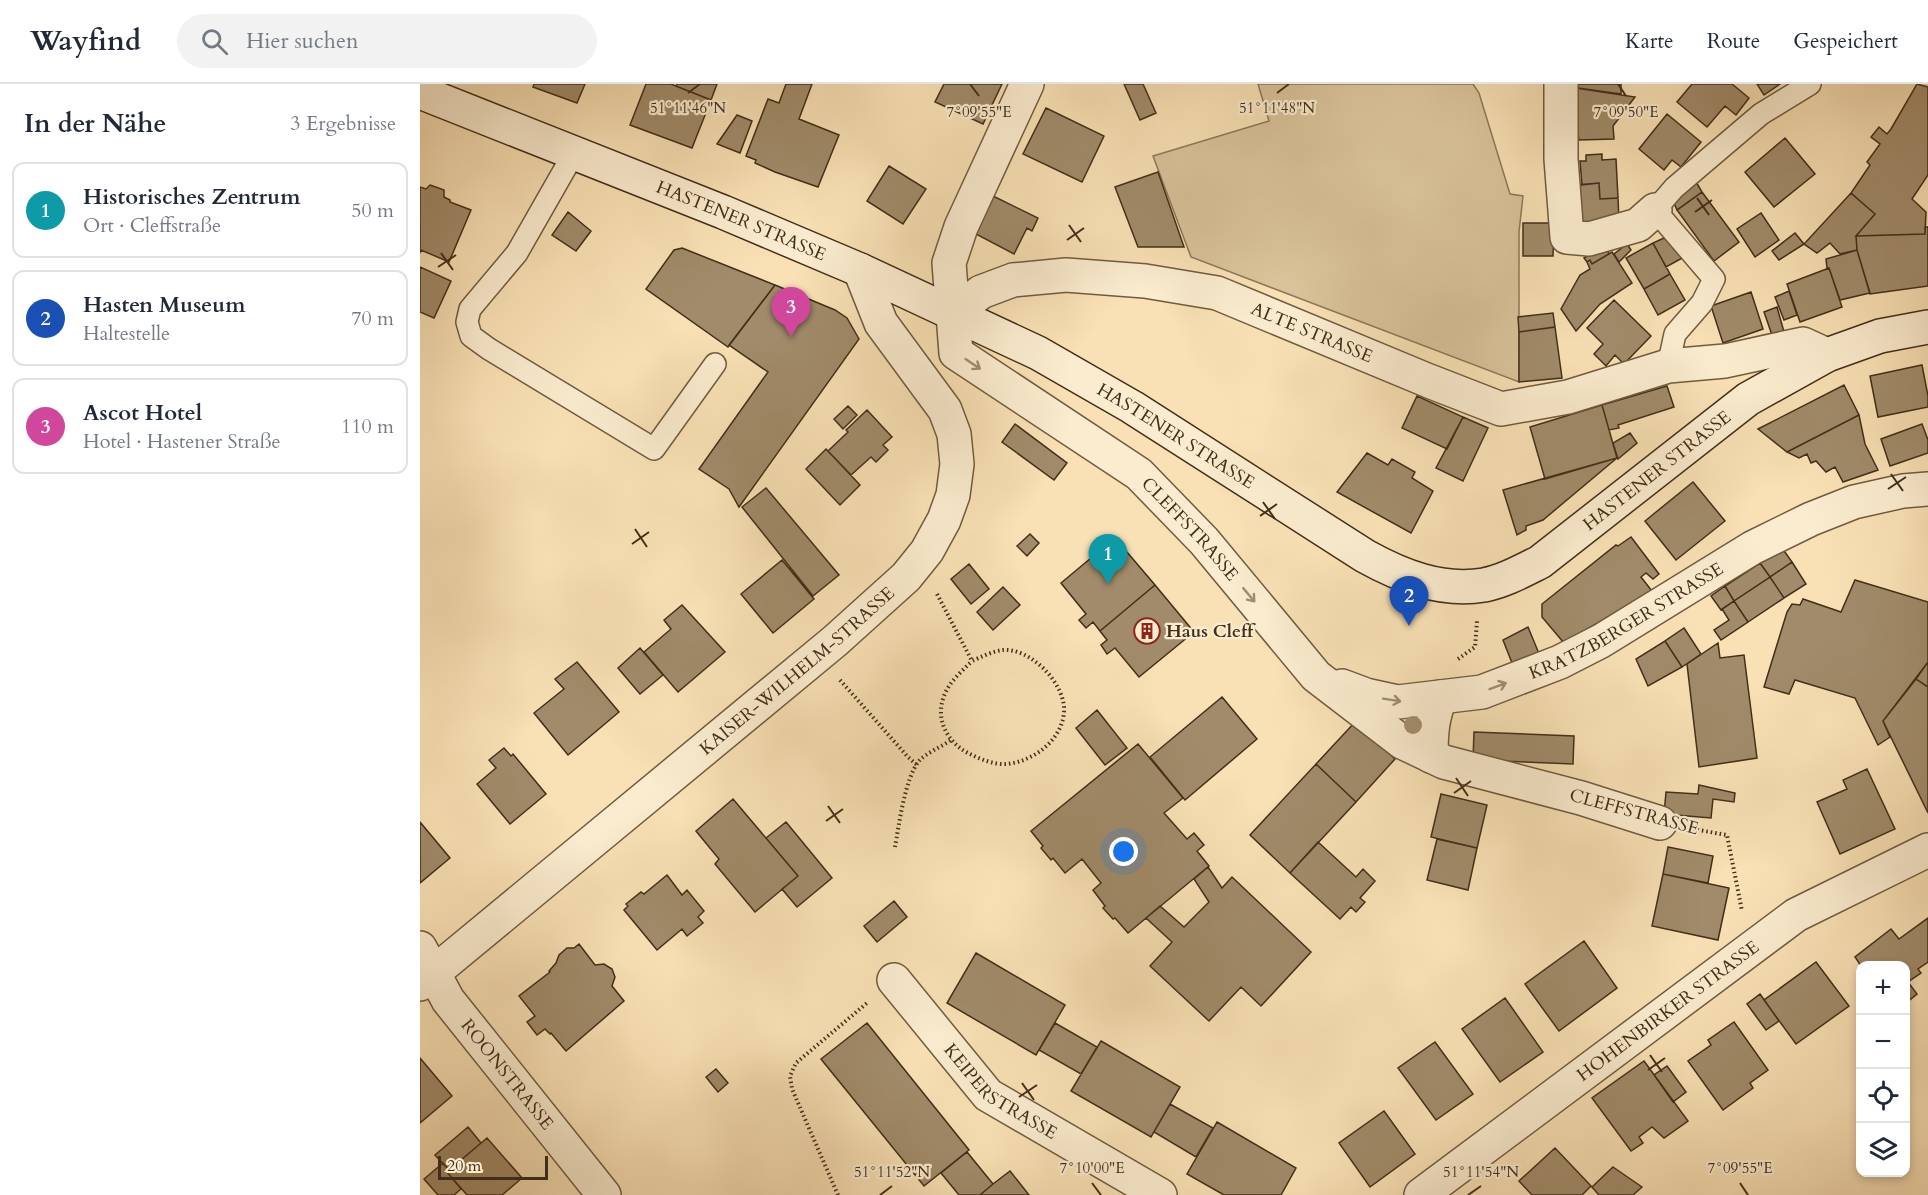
<!DOCTYPE html>
<html lang="de">
<meta charset="utf-8">
<style>
body{margin:0;font-family:Cardo,serif;background:#f2f2f3;color:#1f2937}
.controls{position:absolute;right:18px;bottom:18px;display:grid;overflow:hidden;border-radius:12px;box-shadow:0 3px 9px #0003}
.controls button{width:54px;height:54px;display:grid;place-items:center;padding:0;border:0;border-bottom:2px solid #e0e1e3;background:#fff;color:#1f2937;font:30px sans-serif}
.scale{position:absolute;left:18px;bottom:15px;width:110px;box-sizing:border-box;padding-left:6px;border:3px solid #422e19;border-top:0;font-size:16px;line-height:21px;white-space:nowrap;color:#422e19;-webkit-text-stroke:4px #fbeccf;paint-order:stroke}
.you{position:absolute;left:704px;top:768px;width:21px;height:21px;margin:-15px;border:4px solid #fff;border-radius:50%;background:#1a73e8;box-shadow:0 0 0 9px #1a73e833}
.badge{display:grid;place-items:center;width:39px;height:39px;border-radius:50%;background:#8f2418;color:#fff;font-size:20px;font-weight:700}
.pin{position:absolute;translate:-50% -50px;filter:drop-shadow(0 2px 3px #0008)}
.pin::after{content:'';position:absolute;top:32px;width:21px;height:18px;background:inherit;clip-path:polygon(0 0,100% 0,50% 100%)}
.list{margin:0;padding:0;list-style:none}
h2{display:flex;justify-content:space-between;align-items:center;height:78px;margin:0;padding:0 24px;font-size:26px}
h2 small{font-size:20px;font-weight:400;color:#747a83}
.list li{display:grid;grid-template-columns:39px 1fr auto;gap:18px;align-items:center;box-sizing:border-box;height:96px;margin:0 12px 12px;padding:0 12px;border:2px solid #e0e1e3;border-radius:12px}
.list b{display:block;font-size:22px;white-space:nowrap}
.list p{margin:0;font-size:20px;white-space:nowrap;color:#747a83}
.list em{font-size:20px;font-style:normal;color:#747a83}
.icon{flex:none;width:33px;height:33px;fill:none;stroke:currentColor;stroke-width:2;stroke-linecap:round;stroke-linejoin:round}
.map{position:relative;flex:none;width:1508px;height:1111px;overflow:hidden}
header{display:flex;align-items:center;gap:36px;box-sizing:border-box;height:84px;padding:0 30px;background:#fff;border-bottom:2px solid #e0e1e3}
header strong{font-size:28px}
nav{display:flex;gap:33px;margin-inline-start:auto;font-size:21px}
.search{width:420px;height:54px;background:#f2f2f3;display:flex;align-items:center;gap:15px;box-sizing:border-box;padding:0 21px;border-radius:33px;color:#747a83;font-size:22px}
main{display:flex}
aside{flex:1;background:#fff}
.map>svg:first-child{display:block}
.green{fill:#dac39a;stroke:#8e785a;stroke-width:1.5}
.building{fill:#a18b6a;stroke:#422e19;stroke-width:1.5}
.lines{fill:none;stroke-linecap:round;stroke-linejoin:round}
.lane-casing{stroke:#705b40;stroke-width:24}
.street-casing{stroke:#705b40;stroke-width:36}
.secondary-casing{stroke:#422e19;stroke-width:36}
.path{stroke:#422e19;stroke-width:4;stroke-dasharray:1.5 3;stroke-linecap:butt}
.lane{stroke:#fbeccf;stroke-width:21}
.street{stroke:#fbeccf;stroke-width:33}
.secondary{stroke:#fbeccf;stroke-width:33}
.tree{fill:#a58f6e}
.oneway{stroke:#9e8d74}
.ticks{fill:none;stroke:#422e19;stroke-width:2}
.labels{text-anchor:middle;dominant-baseline:central;stroke-width:4.5;stroke-linejoin:round;paint-order:stroke}
.street-label{font-size:18px;fill:#422e19;stroke:#fbeccf}
.poi-label{font-size:18px;font-weight:bold;fill:#422e19;stroke:#fbeccf;text-anchor:start}
.ticks-label{font-size:15px;text-anchor:middle;fill:#422e19;stroke:#fbeccf;stroke-width:4.5;stroke-linejoin:round;paint-order:stroke}
</style>
<header>
<strong>Wayfind</strong>
<div class="search"><svg class="icon" aria-label="search" viewBox="0 0 24 24"><circle cx="10" cy="10" r="6"/><path d="M15 15l6 6"/></svg>Hier suchen</div>
<nav><a>Karte</a><a>Route</a><a>Gespeichert</a></nav>
</header>
<main>
<aside>
<h2>In der Nähe<small>3 Ergebnisse</small></h2>
<ul class="list">
<li><span class="badge" style="background:#0f9aa8">1</span><div><b>Historisches Zentrum</b><p>Ort · Cleffstraße</p></div><em>50 m</em></li>
<li><span class="badge" style="background:#1a4fb4">2</span><div><b>Hasten Museum</b><p>Haltestelle</p></div><em>70 m</em></li>
<li><span class="badge" style="background:#d1479c">3</span><div><b>Ascot Hotel</b><p>Hotel · Hastener Straße</p></div><em>110 m</em></li>
</ul>
</aside>
<div class="map">
<svg width="1508" height="1111" viewBox="0 0 1508 1111">
<rect width="100%" height="100%" fill="#f9e1b5"/>
<filter id="stains"><feTurbulence type="fractalNoise" baseFrequency=".00333" numOctaves="4"/><feColorMatrix values="0 0 0 0 .2 0 0 0 0 .09 0 0 0 0 .02 0 0 0 .5 -.17"/></filter>
<radialGradient id="worn" r=".72"><stop offset=".6" stop-color="#630" stop-opacity="0"/><stop offset="1" stop-color="#630" stop-opacity=".3"/></radialGradient>
<path class="green" d="M838,0H1053L1059,9L1090,110L1103,112L1099,148V298L771,173L733,72L849,37Z"/>
<path class="building" d="M114,0H165L157,19L113,3Z
M226,0H251L291,16L272,64L210,41Z
M257,0H297L291,16L256,2Z
M366,0H392L379,35L419,51L398,103L355,88L335,79L336,76L326,72L348,15L359,19Z
M524,0H582L563,40L515,18Z
M704,0H723L736,29L720,36Z
M1158,0H1201V10L1158,4Z
M1272,0H1312L1329,14L1316,31L1305,22L1287,43L1257,18Z
M1337,0H1360L1344,11Z
M1497,0L1508,3V91L1492,115L1506,128L1505,150L1436,152L1455,130L1431,109L1450,81L1447,78L1460,60L1451,53L1459,43L1467,50L1471,45Z
M1149,3L1215,13L1193,42L1194,55L1159,56Z
M626,24L684,52L662,98L603,70Z
M1247,30L1281,58L1261,83L1252,76L1244,86L1219,65Z
M317,31L332,37L320,69L297,60Z
M1365,54L1395,90L1354,123L1325,88Z
M1182,70V76L1196,75L1198,114L1180,115L1179,99L1162,101L1160,77H1166V71Z
M469,82L506,105L483,140L447,117Z
M738,88L764,163H718L695,103Z
M1275,96L1282,108L1257,126L1254,119Z
M1179,99L1180,115L1198,114L1199,137L1159,138L1156,101Z
M10,101L24,106V113L30,116V118L51,126L29,178L1,166L0,169V103L6,105Z
M1282,108L1319,158L1294,177L1257,126Z
M1431,109L1455,130L1436,152L1437,166L1420,170L1410,159L1397,169L1384,160Z
M573,112L618,134L612,147L607,144L594,170L554,149Z
M148,128L171,147L156,167L132,151Z
M1341,129L1359,156L1335,173L1317,145Z
M1103,139H1134L1133,172H1103Z
M1505,143H1508V202L1450,210L1437,166L1436,152L1505,150Z
M1375,149L1384,160L1359,176L1352,167Z
M1244,154L1264,173L1246,183L1233,159Z
M1233,159L1250,190L1224,205L1206,174Z
M1207,160L1211,166L1199,178L1194,170Z
M1185,162L1189,170L1172,180L1170,176L1167,178L1164,174Z
M262,164L355,201L308,263L226,205L254,166Z
M1437,166L1450,209L1420,216L1409,184H1407L1406,175Z
M1192,168L1212,199L1180,220L1156,247L1141,225L1160,191L1170,185L1167,178L1170,176L1172,180Z
M0,183L31,197L14,234L0,228Z
M1409,184L1422,223L1380,238L1367,200Z
M1250,190L1265,216L1238,231L1224,205Z
M355,201L415,226L427,234L439,255L319,423L309,405L279,385L348,288L309,261Z
M1369,207L1377,231L1364,236L1355,213Z
M1331,208L1343,245L1303,259L1291,222Z
M1194,216L1231,252L1204,280L1195,271L1186,282L1174,270L1183,260L1167,244Z
M1357,223L1364,248L1352,251L1344,228Z
M1133,229L1135,243L1099,248L1098,233Z
M1135,243L1142,294L1099,298V248Z
M1502,281L1508,312V323L1458,333L1450,292Z
M1424,301L1439,331L1367,368L1338,345Z
M1247,302L1254,323L1198,341L1199,344L1189,346L1182,321Z
M997,312L1043,333L1027,365L982,344Z
M1182,321L1197,374L1125,395L1110,343Z
M428,322L437,331L423,345L414,335Z
M447,326L472,353L463,361L468,366L456,378L451,373L431,391L408,367L428,348L426,346Z
M1439,331L1445,360L1458,386L1423,398L1415,383L1406,388L1396,377L1391,379L1387,370L1379,374L1367,368Z
M1043,333L1068,344L1043,397L1016,384Z
M595,340L647,379L634,396L582,358Z
M1502,340L1508,356V369L1470,382L1461,355Z
M1210,349L1217,359L1198,375L1193,359Z
M406,365L440,401L420,421L386,385Z
M947,369L968,381L972,375L995,388L992,394L1013,407L991,449L917,408Z
M1197,374L1123,436L1106,442V446L1097,451L1083,406Z
M1273,398L1305,437L1256,476L1225,437Z
M346,404L419,491L393,512L322,423Z
M610,450L619,459L607,472L597,462Z
M1211,453L1239,490L1233,495L1226,489L1221,493L1232,507L1144,559L1122,533V520L1196,461L1198,462Z
M695,454L735,501L680,547L673,538L666,544L659,536L666,530L641,499Z
M1360,461L1372,478L1350,493L1338,476Z
M362,476L394,515L353,549L321,510Z
M1372,478L1386,500L1364,514L1350,493Z
M1340,479L1350,493L1314,517L1305,502Z
M549,480L569,505L551,520L531,495Z
M1350,493L1364,514L1328,538L1314,517Z
M1435,496L1508,518V578L1463,637L1470,653L1458,661L1435,614L1375,596L1369,610L1344,603L1367,528L1372,520L1380,521L1383,515L1421,528Z
M735,501L774,548L719,593L695,564L687,570L681,561L687,556L680,547Z
M1305,502L1314,517L1301,526L1291,512Z
M583,503L600,521L573,546L557,528Z
M1314,517L1328,538L1301,556L1294,546L1309,536L1302,525Z
M262,521L305,568L258,608L224,568L251,545L244,536Z
M1108,543L1120,572L1094,584L1083,556Z
M1264,544L1281,570L1262,583L1245,557Z
M1245,557L1262,583L1228,602L1216,575Z
M1298,559L1300,574L1324,571L1337,674L1279,683L1267,580Z
M220,564L243,591L220,610L198,584Z
M157,578L199,628L148,671L114,629L144,605L135,595Z
M1508,578V603L1496,595Z
M1496,595L1508,603V729L1463,637Z
M802,613L837,655L765,716L730,673Z
M677,626L707,664L685,681L656,644Z
M935,638L975,675L936,718L896,680Z
M1054,648L1154,652L1153,680L1053,676Z
M718,660L763,714L744,729L767,755L774,749L784,761L777,767L789,782L708,849L695,834L693,835L683,824L685,822L673,806L681,799L662,775L645,789L633,774L631,776L621,764L623,762L611,747Z
M84,664L91,672L93,670L126,710L90,740L57,700L76,684L69,676Z
M896,680L936,718L870,789L830,751Z
M1447,685L1475,745L1420,770L1397,718L1427,705L1423,696Z
M1279,701L1315,709L1314,718L1293,715L1291,734L1244,730L1246,708L1278,710Z
M1021,710L1067,721L1057,764L1011,753Z
M313,715L378,792L335,828L295,780L299,775L276,747Z
M0,738L30,774L0,799Z
M366,738L412,794L377,823L362,805L378,792L346,754Z
M1017,755L1057,764L1048,806L1007,796Z
M898,758L936,793L943,785L955,797L940,814L945,818L936,828L931,823L920,835L870,789Z
M1248,763L1293,772L1288,799L1243,790Z
M788,783L802,804L812,793L891,868L841,922L821,903L789,937L730,882L752,858L726,834L740,822L764,843L789,818L774,795Z
M1243,790L1309,804L1298,856L1232,842Z
M247,791L262,811L267,806L284,827L278,833L283,839L267,852L262,845L237,866L204,826L208,822L206,820L221,808L224,810Z
M474,817L487,833L457,858L444,842Z
M1508,834V878L1498,885L1501,889L1488,898L1497,910L1486,919V882H1441L1435,873L1471,845L1479,855Z
M1164,857L1197,904L1139,947L1105,900Z
M159,860L175,881L184,880L192,885L195,893L192,902L204,917L146,967L131,949L130,950L125,945L117,951L107,938L115,932L99,912L130,888L129,887L136,879L139,871L147,864H154Z
M556,869L645,921L616,971L527,919Z
M1396,878L1429,922L1376,960L1344,916Z
M1340,910L1359,937L1346,946L1327,920Z
M1085,914L1123,968L1080,998L1042,945Z
M1314,938L1348,986L1330,999L1333,1004L1303,1026L1268,977L1291,961L1288,956Z
M447,939L549,1066L504,1102L401,975Z
M635,939L677,963L661,990L619,966Z
M681,957L760,1003L731,1053L651,1007Z
M1015,958L1053,1010L1016,1036L978,984Z
M0,974L32,1012L0,1039Z
M1224,977L1268,1037L1244,1054L1232,1043L1219,1053L1223,1059L1211,1067L1172,1014Z
M1247,982L1266,1008L1253,1018L1234,991Z
M296,985L308,999L298,1008L286,993Z
M750,1020L793,1044L776,1073L734,1048Z
M964,1027L995,1070L950,1103L919,1059Z
M797,1038L876,1084L861,1111H804L767,1090Z
M48,1043L61,1059L29,1086L15,1071Z
M67,1054L102,1094L82,1111H47L27,1088Z
M1135,1064L1171,1102L1162,1111H1112L1099,1097Z
M547,1068L573,1100L560,1111H539L521,1089Z
M23,1079L29,1086L27,1088L41,1105L34,1111H18L4,1095Z
M1193,1083L1222,1103L1213,1111H1179L1172,1103Z
M590,1087L609,1111H560L573,1100Z"/>
<g class="lines">
<g class="lane-casing">
<path id="lane" d="M154,69L97,169L50,225L47,238L51,252L69,265L234,365L295,280
M1248,282L1255,250L1282,219L1294,195L1235,126L1254,104L1341,30L1390,0"/>
</g>
<g class="street-casing">
<g id="street">
<path id="s1" d="M607,0L541,143L529,179L536,269L719,390L784,457L896,592L982,658L1024,678L1161,714L1240,739"/>
<path d="M1141,0V75L1147,153L1169,155L1218,141L1235,126"/>
<path id="s2" d="M533,230L561,208L593,196L646,191L725,197L797,209L1009,297L1081,325L1148,313L1248,282L1305,277L1383,260L1407,271"/>
<path id="s3" d="M922,602L946,611L978,618L1062,608L1140,578L1181,557L1332,464L1391,435L1434,418L1483,407L1508,405"/>
<path d="M1011,672C1011,651 1012,632 1021,613"/>
<path id="s4" d="M0,864L28,916L184,1111"/>
<path id="s5" d="M474,896L568,1011L740,1111"/>
<path id="s6" d="M0,900L415,557L486,493L507,467L524,436L533,411L537,380L534,350L525,326L461,239L440,186"/>
<path id="s7" d="M1001,1111L1376,831L1508,766"/>
</g>
</g>
<g class="secondary-casing">
<g id="secondary">
<path id="s8" d="M0,8L303,128L440,186L618,269L712,323L945,472C981,492 1021,508 1064,501C1084,497 1102,487 1120,478L1328,315L1407,271L1460,252L1508,243"/>
</g>
</g>
<path class="path" d="M517,510L552,577C561,573 573,567 583,566C611,564 646,600 644,628C642,656 614,677 587,680C574,681 560,675 548,669C527,658 515,635 524,612C529,598 542,587 552,577
M1038,575L1055,563L1057,537
M420,596L488,673L497,681
M1273,745L1307,751L1322,827
M475,763C479,741 485,694 499,677C506,669 521,663 531,656
M418,1111L372,1005L370,992L376,979L447,919"/>
<use href="#lane" class="lane"/>
<use href="#street" class="street"/>
<use href="#secondary" class="secondary"/>
</g>
<circle class="tree" cx="993" cy="641" r="9"/>
<defs><path id="oneway-shaft" d="M-6 0H5M1.5-3L5.5 0L1.5 3" fill="none" stroke-width="1.6" stroke-linecap="round" stroke-linejoin="round" transform="scale(1.5)"/></defs>
<g class="oneway">
<use href="#oneway-shaft" transform="translate(553 280) rotate(34)"/>
<use href="#oneway-shaft" transform="translate(829 511) rotate(50)"/>
<use href="#oneway-shaft" transform="translate(1078 602) rotate(-21)"/>
<use href="#oneway-shaft" transform="translate(972 616) rotate(9)"/>
</g>
<path class="ticks" d="M550,0L559,12M1198,0L1206,12M268,9L280,0M857,9L869,0M1277,114L1289,131M1275,128L1292,116M649,141L661,158M647,156L664,144M21,169L33,186M18,183L36,171M1471,390L1483,407M1468,405L1486,393M843,418L855,435M840,432L857,420M215,445L227,463M212,460L229,448M1036,694L1048,712M1034,709L1051,697M408,722L420,739M406,737L423,725M1230,971L1242,988M1228,986L1245,974M602,999L614,1016M599,1013L617,1001M672,1099L681,1111M1320,1099L1328,1111M460,1111L472,1102M1048,1111L1061,1102"/>
<defs>
<g id="building-ring" transform="scale(1.35)"><circle r="9.5" fill="#fbeccf" stroke="#8f2418" stroke-width="1.5"/><path d="M-4-6H4V6H1V3H-1V6H-4ZM-2.5-4.3h1.7v1.8h-1.7ZM.8-4.3h1.7v1.8H.8ZM-2.5-1h1.7V.8h-1.7ZM.8-1h1.7V.8H.8Z" fill="#8f2418"/></g>
</defs>
<g fill-rule="evenodd">
<use href="#building-ring" x="727" y="547"/>
</g>
<g class="labels">
<g class="street-label">
<text stroke="none"><textPath href="#s8" startOffset="346">HASTENER STRASSE</textPath></text>
<text stroke="none"><textPath href="#s2" startOffset="378">ALTE STRASSE</textPath></text>
<text stroke="none"><textPath href="#s8" startOffset="832">HASTENER STRASSE</textPath></text>
<text stroke="none"><textPath href="#s8" startOffset="1390">HASTENER STRASSE</textPath></text>
<text stroke="none"><textPath href="#s1" startOffset="580">CLEFFSTRASSE</textPath></text>
<text stroke="none"><textPath href="#s3" startOffset="304">KRATZBERGER STRASSE</textPath></text>
<text stroke="none"><textPath href="#s6" startOffset="490">KAISER-WILHELM-STRASSE</textPath></text>
<text transform="translate(1214 728) rotate(15)">CLEFFSTRASSE</text>
<text stroke="none"><textPath href="#s7" startOffset="308">HOHENBIRKER STRASSE</textPath></text>
<text stroke="none"><textPath href="#s4" startOffset="154">ROONSTRASSE</textPath></text>
<text stroke="none"><textPath href="#s5" startOffset="156">KEIPERSTRASSE</textPath></text>
</g>
<g class="poi-label">
<text x="746" y="547">Haus Cleff</text>
</g>
</g>
<g class="ticks-label">
<text x="268" y="29">51°11'46"N</text>
<text x="857" y="29">51°11'48"N</text>
<text x="559" y="33">7°09'55"E</text>
<text x="1206" y="33">7°09'50"E</text>
<text x="672" y="1089">7°10'00"E</text>
<text x="1320" y="1089">7°09'55"E</text>
<text x="472" y="1093">51°11'52"N</text>
<text x="1061" y="1093">51°11'54"N</text>
</g>
<rect width="100%" height="100%" filter="url(#stains)"/>
<rect width="100%" height="100%" fill="url(#worn)"/>
</svg>
<div class="controls">
<button>+</button>
<button>−</button>
<button><svg class="icon" aria-label="locate" viewBox="0 0 24 24"><circle cx="12" cy="12" r="6"/><path d="M12 2v4M12 18v4M2 12h4M18 12h4"/></svg></button>
<button><svg class="icon" aria-label="layers" viewBox="0 0 24 24"><path d="M12 4l9 5-9 5-9-5zM3 14l9 5 9-5"/></svg></button>
</div>
<div class="scale">20 m</div>
<div class="you"></div>
<div class="pin badge" style="left:688px;top:500px;background:#0f9aa8">1</div>
<div class="pin badge" style="left:989px;top:542px;background:#1a4fb4">2</div>
<div class="pin badge" style="left:371px;top:253px;background:#d1479c">3</div>
</div>
</main>
